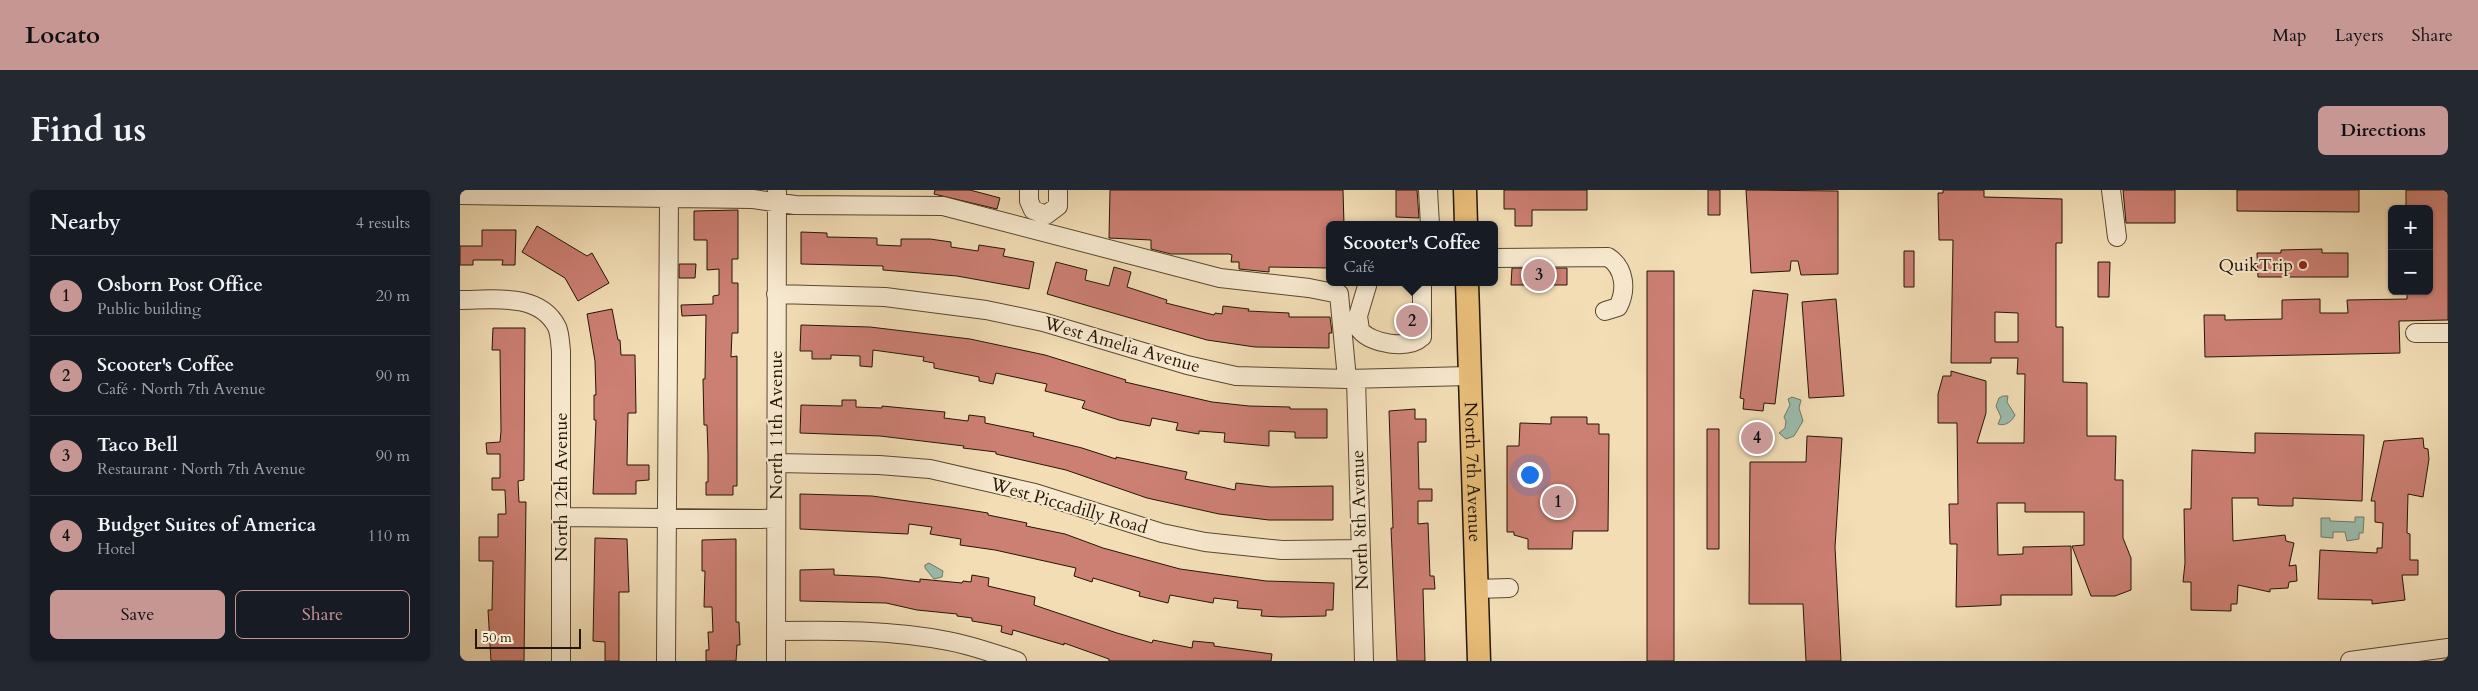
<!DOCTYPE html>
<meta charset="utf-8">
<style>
body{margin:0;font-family:Cardo,serif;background:#242831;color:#f1f3f6}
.controls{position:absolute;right:15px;top:15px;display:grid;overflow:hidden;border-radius:8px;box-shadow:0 1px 4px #0004}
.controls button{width:45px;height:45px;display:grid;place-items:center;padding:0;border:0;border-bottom:1px solid #363941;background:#171b24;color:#f1f3f6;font:25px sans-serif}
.scale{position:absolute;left:15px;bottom:12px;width:106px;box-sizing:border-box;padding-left:5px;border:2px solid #241605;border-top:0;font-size:14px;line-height:18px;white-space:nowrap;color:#241605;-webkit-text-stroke:4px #f7e9cf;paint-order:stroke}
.you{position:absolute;left:1069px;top:284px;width:18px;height:18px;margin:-12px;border:4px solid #fff;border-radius:50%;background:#1a73e8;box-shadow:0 0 0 8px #1a73e833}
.badge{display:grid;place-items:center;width:32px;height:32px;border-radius:50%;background:#c59692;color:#111;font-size:16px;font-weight:700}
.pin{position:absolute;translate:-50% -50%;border:2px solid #fff;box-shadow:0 1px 5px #0006}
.popup{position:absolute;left:866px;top:31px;width:172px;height:65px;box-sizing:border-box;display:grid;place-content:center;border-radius:8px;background:#171b24;filter:drop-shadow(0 1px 4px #0005);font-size:16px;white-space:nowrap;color:#9ea1a6}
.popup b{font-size:19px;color:#f1f3f6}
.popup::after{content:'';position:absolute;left:50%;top:100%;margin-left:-10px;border:10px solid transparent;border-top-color:#171b24}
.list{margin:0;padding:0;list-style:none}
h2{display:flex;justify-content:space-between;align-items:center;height:65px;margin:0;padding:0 20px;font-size:21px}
h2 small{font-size:16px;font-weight:400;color:#9ea1a6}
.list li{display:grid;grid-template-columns:32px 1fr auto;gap:15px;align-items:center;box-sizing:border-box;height:80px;padding:0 20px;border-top:1px solid #363941}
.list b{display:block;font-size:19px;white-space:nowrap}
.list p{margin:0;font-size:16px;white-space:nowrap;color:#9ea1a6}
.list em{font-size:16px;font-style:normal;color:#9ea1a6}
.actions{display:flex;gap:10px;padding:15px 20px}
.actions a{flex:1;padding:11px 0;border:1px solid #c59692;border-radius:8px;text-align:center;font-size:18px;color:#c59692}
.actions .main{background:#c59692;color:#111}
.map{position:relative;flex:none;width:1988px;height:471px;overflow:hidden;border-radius:8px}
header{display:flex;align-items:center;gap:30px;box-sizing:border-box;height:70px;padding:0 25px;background:#c59692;color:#111}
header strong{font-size:24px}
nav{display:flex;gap:28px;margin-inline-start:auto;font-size:18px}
.intro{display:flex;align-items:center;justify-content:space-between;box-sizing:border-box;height:120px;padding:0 30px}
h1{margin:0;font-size:35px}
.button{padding:12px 22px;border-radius:8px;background:#c59692;color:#111;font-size:18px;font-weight:700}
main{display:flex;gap:30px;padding:0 30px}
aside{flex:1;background:#171b24;border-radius:8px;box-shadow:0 1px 4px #0004}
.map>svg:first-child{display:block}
.water{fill:#9bbcac;stroke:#6b7a69}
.building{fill:#cc7f73;stroke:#241605;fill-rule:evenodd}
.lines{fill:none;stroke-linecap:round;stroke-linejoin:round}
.minor-casing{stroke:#584831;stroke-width:20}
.major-casing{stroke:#241605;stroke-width:25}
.minor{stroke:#f7e9cf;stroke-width:18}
.major{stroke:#e9be7a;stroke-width:22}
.poi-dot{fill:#8f2418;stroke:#f7e9cf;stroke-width:2}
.labels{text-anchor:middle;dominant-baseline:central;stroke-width:4;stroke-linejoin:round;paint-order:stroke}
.poi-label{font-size:18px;fill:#241605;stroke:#f7e9cf;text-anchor:end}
.street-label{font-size:18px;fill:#241605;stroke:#f7e9cf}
</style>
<header>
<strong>Locato</strong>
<nav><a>Map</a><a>Layers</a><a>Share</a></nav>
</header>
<div class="intro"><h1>Find us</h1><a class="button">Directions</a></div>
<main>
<aside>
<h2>Nearby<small>4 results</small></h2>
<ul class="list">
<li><span class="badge">1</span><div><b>Osborn Post Office</b><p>Public building</p></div><em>20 m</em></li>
<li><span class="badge">2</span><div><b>Scooter's Coffee</b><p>Café · North 7th Avenue</p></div><em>90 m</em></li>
<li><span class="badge">3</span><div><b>Taco Bell</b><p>Restaurant · North 7th Avenue</p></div><em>90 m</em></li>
<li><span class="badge">4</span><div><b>Budget Suites of America</b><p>Hotel</p></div><em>110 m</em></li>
</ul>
<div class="actions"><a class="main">Save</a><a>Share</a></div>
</aside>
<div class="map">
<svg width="1988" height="471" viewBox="0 0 1988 471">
<rect width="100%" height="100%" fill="#f2ddb5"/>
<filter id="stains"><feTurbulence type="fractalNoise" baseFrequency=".004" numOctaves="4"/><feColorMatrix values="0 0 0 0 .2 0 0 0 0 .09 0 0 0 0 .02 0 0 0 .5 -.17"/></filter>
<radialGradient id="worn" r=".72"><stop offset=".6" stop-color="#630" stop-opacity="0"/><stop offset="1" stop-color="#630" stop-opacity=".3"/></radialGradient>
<path class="water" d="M1543,206H1548L1547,212L1555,225C1553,230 1546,237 1538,234L1541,227L1536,216L1539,208Z
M1332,207L1341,210L1339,218L1343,231L1334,246L1326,249L1319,243L1325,238L1326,231L1324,227L1330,215L1328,209Z
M1895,327H1904L1903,343H1899V349L1887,351L1885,342H1873V348L1861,347V328H1870V331L1895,332Z
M469,373L483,381L482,387L474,389L465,378V375Z"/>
<path class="building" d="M475,0H510L540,8L537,19L474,4Z
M650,0H883L884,35H870V78L809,77V82L779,79V72H771L772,65L769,64H711L691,59V50L649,48Z
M936,0H957L959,28L936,27Z
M1044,0H1127V20H1072V36H1055V19H1044Z
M1248,0H1260V25H1248Z
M1286,0L1378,1V84L1341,85L1338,71H1331L1330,81L1291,83Z
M1483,0H1524V7L1602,9V53H1596V137H1603V192L1627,193V246H1656L1655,290H1663V348L1671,368V400L1655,406H1631L1612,356L1624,355V322H1565V313H1537L1538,365L1563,364V357L1611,356L1612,405H1541V415L1496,417L1497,354H1490L1489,314H1498L1497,233H1478V204L1483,186H1491V181L1526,191V223L1517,253H1564L1565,184H1557L1558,168H1531V173H1491L1493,50H1479L1478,3H1483ZM1535,122L1558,123V152H1535Z
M1663,0H1715V33H1666Z
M1777,0H1899V22L1777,21Z
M1946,0H1988V130L1939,131L1940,163L1745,167L1744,125H1765V130L1822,129V110L1860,109V123H1888L1887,110L1947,109V101H1969V19H1946Z
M278,20V69H272V93H278V143H272L271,167L277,166V296H273V305H246V292H248V264L247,235H244L243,189H245L246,125L222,126L221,115L253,114V106L259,105V79L247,80V50H234V21Z
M77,36L127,66L132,63L149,93L118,111L105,88L62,62Z
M22,40H56L55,75H42L43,70H13V75H0V56H22Z
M341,42L367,43V47L417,48V55L441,56V49H470L491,52V57L518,61L519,55L545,59L543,66L574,72L569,99L497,86L423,80V76L341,74Z
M1862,59V63H1888V87H1798L1797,63H1821V60Z
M1444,61H1454V97H1444Z
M596,72L627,80L625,90L649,96L654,77L671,82L667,97L707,110L706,113L754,125L755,123L762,124L763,116L789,119L788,121L829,123V127H870L872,143H869V158L795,157L747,150L587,104Z
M1638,72H1650L1649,107H1638Z
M219,74H236L235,88H219Z
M1052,78H1107V95H1051Z
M1187,81H1214V471H1187Z
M1293,100L1328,104L1315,214L1304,213L1303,221L1283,219L1284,209L1280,208Z
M1376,109L1384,206L1349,208L1342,112Z
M152,119L158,150H160L161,165H175L176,223H168L167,275H189V290L176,291V304H133L136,230H134V205H136L135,171L127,124Z
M947,121H951V141H947Z
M341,135L410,137L510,149L585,165L666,190L665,192L752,212L789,216L830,217V219H867V248H835V242L809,241V256L764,252L765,243L739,241V244L716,240L718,233L692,228L690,236L659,230L622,218L625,211L585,201L587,194L536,183L533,194L519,191V187L474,178V173L463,171L464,167L413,160L412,177L400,176V166L371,165V169H352V161H340Z
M33,138H65L64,290L58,291L59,312H66L64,471H31L28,420H32L33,371H19V347H38V324H46L45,300H32V288H40V264H27L26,253L40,252L41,241L40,160H32Z
M382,210H396V217L422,218V216L485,222L484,228L508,231L509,225L525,227V233L574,243L573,246L622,258L656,269V267L727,282L725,289L775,300L776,293L811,297L873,296V330H809L759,324L687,308L606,280L536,264V262L503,258L504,256L420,246L340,243L341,215L382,216Z
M955,219V229H966V252H958L959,299H972V311H958V334L968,333L970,386H974L975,399H963L965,471H937L931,338H933L929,221Z
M1091,227H1127V234H1139V244H1149L1148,341H1113L1112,359H1068V349L1054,345V342H1047V256H1059L1060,233L1091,234Z
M1247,239H1259V359H1247Z
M1795,243L1904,245L1902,311L1833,308V316H1818L1798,315V308H1772L1773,351L1825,345L1826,351L1834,353L1829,376L1836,375L1837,391L1829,392L1828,398L1810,399V402L1778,395L1777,414H1771V421L1731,420V392H1723L1725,373L1724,319H1731L1732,260L1795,263Z
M1347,246L1382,248L1375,357L1381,471H1346L1343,414H1289L1290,272H1346Z
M1963,248L1964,258L1968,259L1969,269L1963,307L1948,304L1947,343L1950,344V370H1958V385H1942L1945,410L1912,414V410L1858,409L1860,360L1917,363V358H1922L1923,333L1915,332V311H1911L1924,251Z
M340,304L412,306L491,317L528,323V325L567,333L566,336L605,344L643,358L720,379L806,391L874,393L873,420H866V426L821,427L801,426L802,420L777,418L778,411L754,408L753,413L710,405L708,413L679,406L680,402L633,388L632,392L614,386L616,378L535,360L500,355L501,349L470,344L472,337L449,334L448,344L340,339Z
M135,348L167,349L169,402H159V471H145V452L133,451Z
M276,349V432H279L280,455H277L276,471H246V460H249L248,442H253L252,417H244L245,381H242V350Z
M374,379V385L419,387L460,392V389L502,393L503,391L511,392L512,385L529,388L528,396L575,407L574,415L657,443L692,453L693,450L732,458L733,451L754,453V456L812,464L811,471H649V469L604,453V455L553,440L552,445L541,442L542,436L512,431V428L497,426V424L457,420L426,413L340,411V380Z"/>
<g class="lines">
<g class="minor-casing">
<path id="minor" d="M569,0V11L573,20L586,25L598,16V0
M968,0L970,35
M1651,0L1657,47
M0,5L209,8L206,471
M209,8L293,9L335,15L483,16L760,88L849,98L879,104L887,189
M1034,68L1148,67C1165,78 1167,100 1158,117L1145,121
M907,96L898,126L900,140C911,154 948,160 962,147V96
M316,104L425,107L526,120L583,132L727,175L776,186L887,189L1009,186
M0,110C33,110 79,102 97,137C100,144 100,153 101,161V471
M1955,143H1988
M896,189L904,471
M316,273L419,275L470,279L575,303L702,343L745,352L822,360L901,359
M101,327L316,329
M1016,399L1049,398
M317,441C373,440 432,440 488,451C511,455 535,464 557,471
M316,471L317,2
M1890,471L1988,458"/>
</g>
<g class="major-casing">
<g id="major">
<path d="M1005,0L1006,35"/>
<path id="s1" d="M1007,92L1019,471"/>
</g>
</g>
<use href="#minor" class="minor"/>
<use href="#major" class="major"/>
</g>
<circle class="poi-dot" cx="1843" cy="75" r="5"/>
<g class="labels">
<g class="poi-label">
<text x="1833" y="75">QuikTrip</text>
</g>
<g class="street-label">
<text transform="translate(662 155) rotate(16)">West Amelia Avenue</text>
<text transform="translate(316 235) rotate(-90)">North 11th Avenue</text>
<text stroke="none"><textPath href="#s1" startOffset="190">North 7th Avenue</textPath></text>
<text transform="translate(101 297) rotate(-90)">North 12th Avenue</text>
<text transform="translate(609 316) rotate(16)">West Piccadilly Road</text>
<text transform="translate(900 330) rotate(-92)">North 8th Avenue</text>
</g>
</g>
<rect width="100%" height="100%" filter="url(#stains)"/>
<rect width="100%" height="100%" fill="url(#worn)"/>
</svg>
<div class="controls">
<button>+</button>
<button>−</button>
</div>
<div class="scale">50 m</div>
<div class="you"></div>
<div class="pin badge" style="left:1098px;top:312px">1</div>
<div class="pin badge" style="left:952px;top:131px">2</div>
<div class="popup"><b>Scooter's Coffee</b>Café</div>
<div class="pin badge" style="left:1079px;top:85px">3</div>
<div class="pin badge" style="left:1297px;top:248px">4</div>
</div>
</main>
